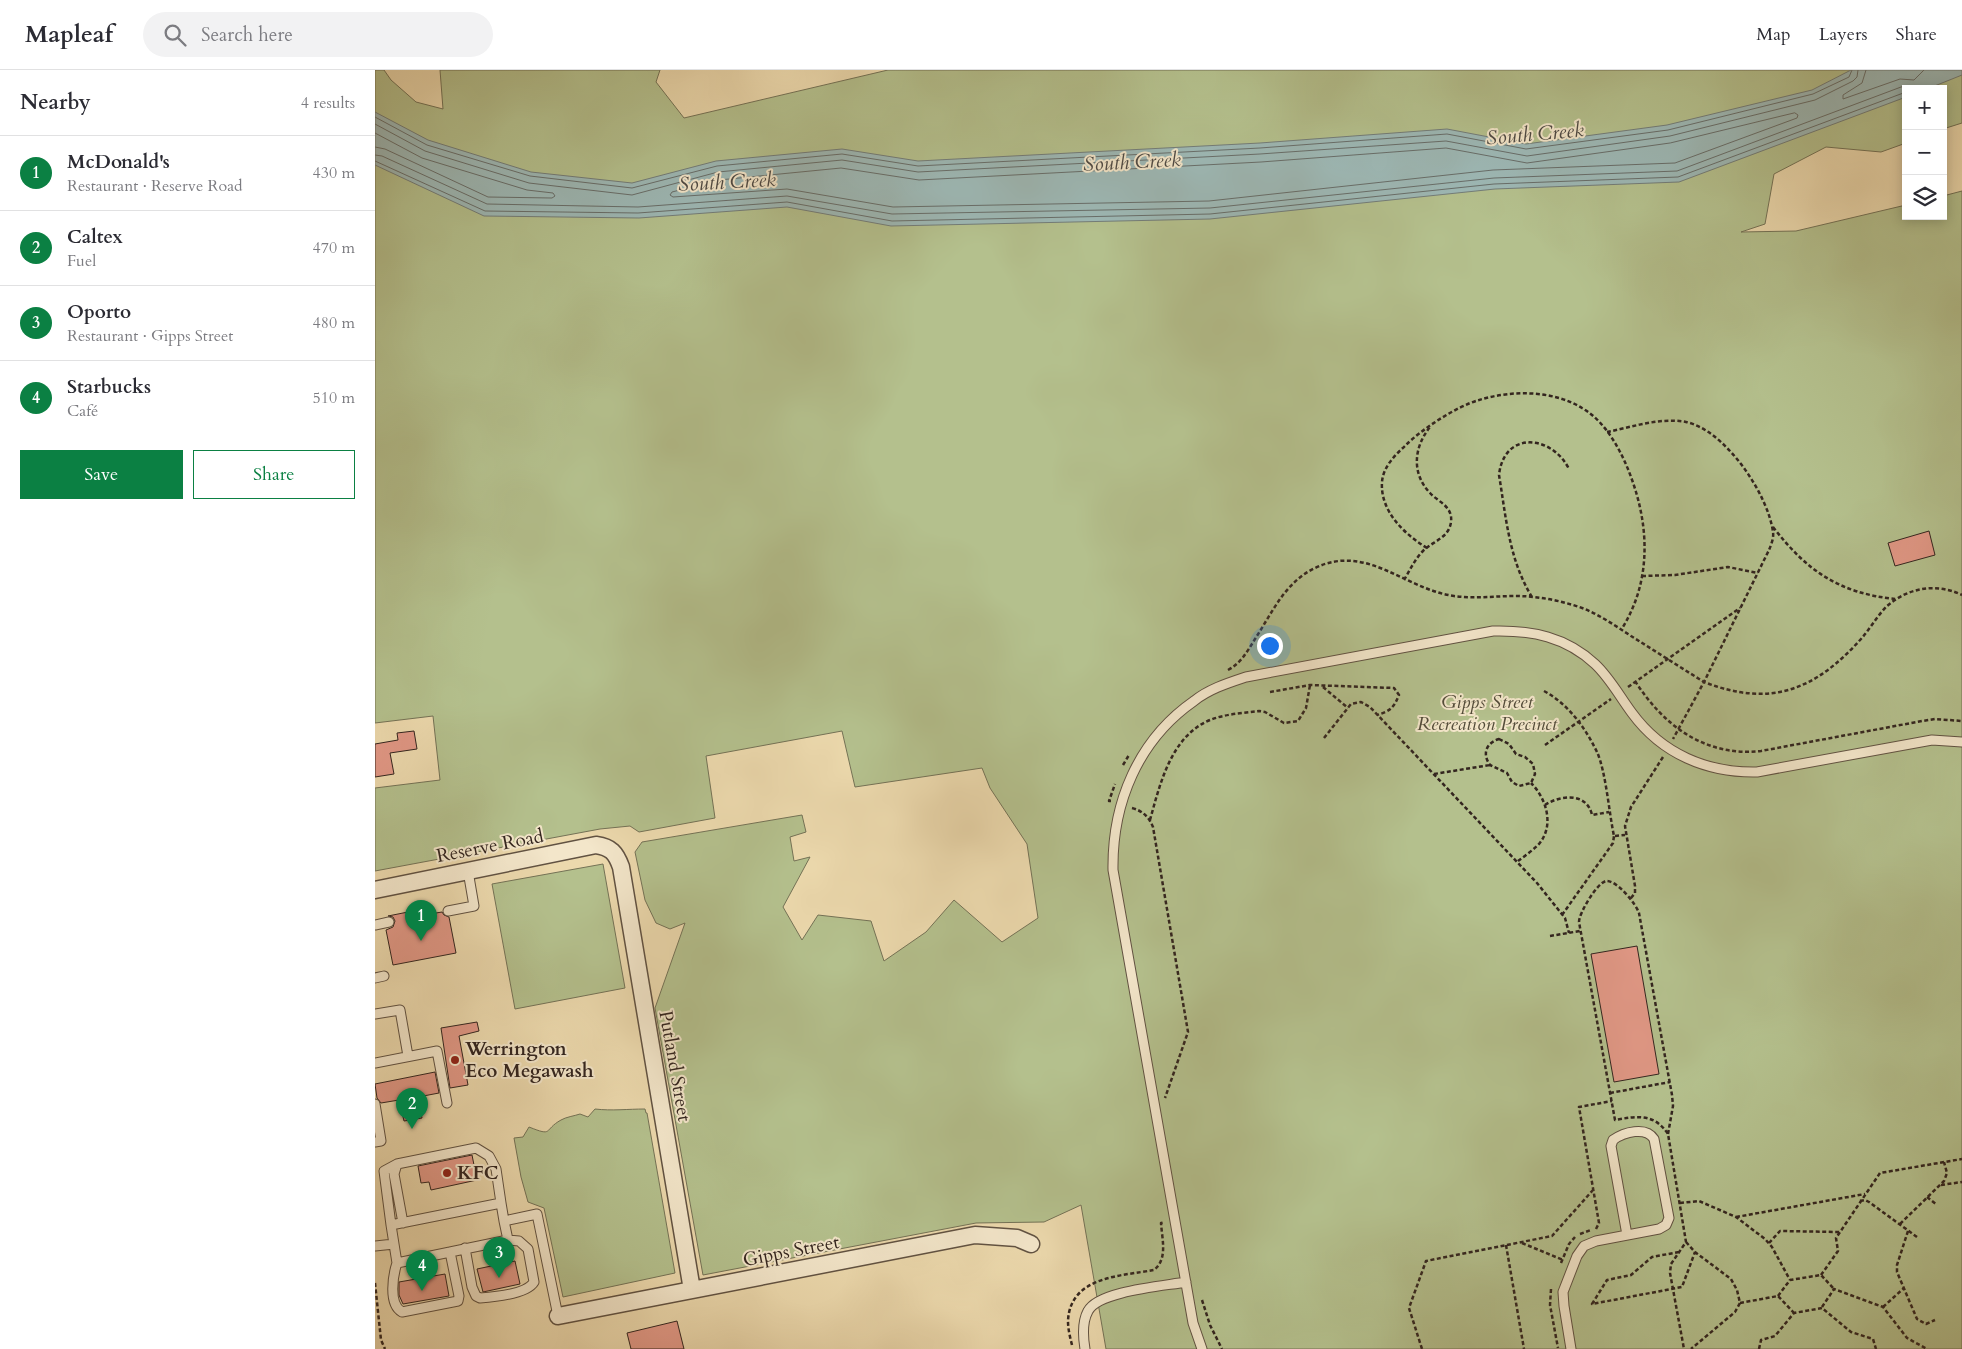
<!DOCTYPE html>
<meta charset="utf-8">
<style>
body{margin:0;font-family:Cardo,serif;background:#f2f2f3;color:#2b2b33}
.controls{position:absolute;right:15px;top:15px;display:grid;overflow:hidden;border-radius:0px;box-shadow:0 2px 12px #0003}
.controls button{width:45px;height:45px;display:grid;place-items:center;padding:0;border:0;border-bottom:1px solid #e1e1e2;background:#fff;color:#2b2b33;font:25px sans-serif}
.you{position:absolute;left:894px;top:575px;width:18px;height:18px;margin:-12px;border:4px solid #fff;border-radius:50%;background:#1a73e8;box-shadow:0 0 0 8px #1a73e833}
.badge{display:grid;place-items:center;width:32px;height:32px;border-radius:50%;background:#0b8043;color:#fff;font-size:16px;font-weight:700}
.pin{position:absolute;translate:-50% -41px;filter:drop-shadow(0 1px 2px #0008)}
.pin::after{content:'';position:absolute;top:26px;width:18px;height:15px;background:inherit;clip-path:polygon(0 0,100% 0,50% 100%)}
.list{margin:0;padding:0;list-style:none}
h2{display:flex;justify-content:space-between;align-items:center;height:65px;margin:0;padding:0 20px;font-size:21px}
h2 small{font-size:16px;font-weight:400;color:#7c7c81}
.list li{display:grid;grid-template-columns:32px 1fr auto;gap:15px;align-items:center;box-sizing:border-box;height:75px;padding:0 20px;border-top:1px solid #e1e1e2}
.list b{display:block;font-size:19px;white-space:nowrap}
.list p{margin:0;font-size:16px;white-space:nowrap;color:#7c7c81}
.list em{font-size:16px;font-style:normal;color:#7c7c81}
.actions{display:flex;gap:10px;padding:15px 20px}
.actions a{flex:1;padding:11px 0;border:1px solid #0b8043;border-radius:0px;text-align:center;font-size:18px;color:#0b8043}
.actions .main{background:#0b8043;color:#fff}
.icon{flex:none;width:28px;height:28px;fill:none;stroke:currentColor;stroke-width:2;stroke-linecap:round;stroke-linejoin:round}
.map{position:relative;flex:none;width:1587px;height:1279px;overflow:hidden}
header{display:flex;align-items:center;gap:30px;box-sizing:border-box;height:70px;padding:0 25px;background:#fff;border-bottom:1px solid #e1e1e2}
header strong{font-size:24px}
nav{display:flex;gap:28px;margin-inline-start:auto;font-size:18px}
.search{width:350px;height:45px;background:#f2f2f3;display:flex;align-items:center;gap:12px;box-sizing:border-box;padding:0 18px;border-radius:28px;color:#7c7c81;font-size:19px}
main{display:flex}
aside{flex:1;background:#fff}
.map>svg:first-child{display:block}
.green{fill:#b4c08d;stroke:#747256}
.water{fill:#9db8b5;stroke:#737d79}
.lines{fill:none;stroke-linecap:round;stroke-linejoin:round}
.shore{stroke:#686e6a;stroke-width:1}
.building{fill:#e19886;stroke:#33251f}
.service-casing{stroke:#615242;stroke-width:11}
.minor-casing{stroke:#615242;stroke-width:19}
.path{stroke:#33251f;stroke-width:2.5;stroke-dasharray:4 2.5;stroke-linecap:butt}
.service{stroke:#f3e6ca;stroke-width:9}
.minor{stroke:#f3e6ca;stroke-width:16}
.poi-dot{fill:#8f2418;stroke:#f3e6ca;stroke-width:2}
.labels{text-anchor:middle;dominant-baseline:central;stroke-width:4;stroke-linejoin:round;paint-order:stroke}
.park-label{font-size:19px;font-style:italic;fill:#534c3a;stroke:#f3e6ca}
.street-label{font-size:19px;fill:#33251f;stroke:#f3e6ca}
.poi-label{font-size:19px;font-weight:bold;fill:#33251f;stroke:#f3e6ca;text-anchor:start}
.water-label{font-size:20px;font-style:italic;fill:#4e4a44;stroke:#f3e6ca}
</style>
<header>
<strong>Mapleaf</strong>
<div class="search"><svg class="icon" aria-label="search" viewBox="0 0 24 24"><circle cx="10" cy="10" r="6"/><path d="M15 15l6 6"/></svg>Search here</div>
<nav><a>Map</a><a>Layers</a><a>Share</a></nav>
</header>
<main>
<aside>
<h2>Nearby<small>4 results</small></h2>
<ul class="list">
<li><span class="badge">1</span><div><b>McDonald's</b><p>Restaurant · Reserve Road</p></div><em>430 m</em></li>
<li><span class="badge">2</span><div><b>Caltex</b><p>Fuel</p></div><em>470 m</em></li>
<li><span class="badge">3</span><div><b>Oporto</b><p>Restaurant · Gipps Street</p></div><em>480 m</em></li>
<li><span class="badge">4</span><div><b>Starbucks</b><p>Café</p></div><em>510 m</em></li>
</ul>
<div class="actions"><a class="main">Save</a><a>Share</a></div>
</aside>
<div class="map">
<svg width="1587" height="1279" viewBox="0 0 1587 1279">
<rect width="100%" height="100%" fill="#ecd9ad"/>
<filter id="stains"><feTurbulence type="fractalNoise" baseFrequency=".004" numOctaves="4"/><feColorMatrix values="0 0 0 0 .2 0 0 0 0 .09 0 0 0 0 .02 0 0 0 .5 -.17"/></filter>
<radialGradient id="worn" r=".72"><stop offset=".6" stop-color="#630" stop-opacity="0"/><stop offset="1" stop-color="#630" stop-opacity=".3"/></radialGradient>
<path class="green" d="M0,0H9L16,10L41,32L68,39L65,0H285L281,12L309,48L513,0H1587V53L1568,59V19H1531V73L1506,82L1451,77L1399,104L1390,154L1366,162L1421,161L1531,135V146H1568V126L1587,121V1279H731L706,1135L669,1152L601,1153L328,1205L280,938L310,853L295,859L281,853L270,830L260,782L267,772L427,745L431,762L415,767L419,791L435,787L408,837L427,870L443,845L496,851L509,891L551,862L579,830L627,872L663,848L652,774L615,718L607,698L480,717L467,661L331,686L340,748L264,762L255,756L225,759L0,801V718L65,710L58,646L0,653Z
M228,794L250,918L140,939L117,814Z
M220,1039C237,1041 253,1039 270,1039L271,1043H272L300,1203L188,1227L169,1138L153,1132L146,1107L139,1068L148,1067L154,1057C179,1067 168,1060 186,1050C191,1047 199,1046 205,1044L213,1047Z"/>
<path class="water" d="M1476,0H1587V5L1552,19H1531V27L1304,112L1120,119L835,149L516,156L412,137L264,148L109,146L0,95V42L53,70L156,102L257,113L341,91L467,79L543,91L885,73L1072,59L1151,74L1292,55L1437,20Z"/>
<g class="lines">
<path class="shore" d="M1491,0L1487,13L1468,25V29L1525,9L1539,10L1549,0
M1420,43L1423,45L1422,48L1300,93L1118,100L834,131L518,137L412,119L298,127L295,125L297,122L344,110L466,98L544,110L886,92L1071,78L1152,93L1295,73Z
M0,47L52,75L155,106L257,118L342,96L467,84L543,96L885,78L1072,64L1151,79L1293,60L1438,24L1474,7L1477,0
M0,54L50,81L154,113L257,125L343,102L467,90L543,102L885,84L1071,71L1152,86L1295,66L1440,30L1478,11L1482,7L1483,0
M0,63L47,88L152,120L178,123L180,126L177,128L113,127L10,79L0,77
M0,85L7,86L112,134L263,137L412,126L517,144L835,138L1119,108L1302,101L1526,17L1532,16L1537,19
M0,91L110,141L263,143L412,132L517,151L835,144L1119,114L1303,107L1531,22"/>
</g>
<path class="building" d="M1554,461L1560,485L1520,496L1513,473Z
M39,661L42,679L15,683L19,704L0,707V674L23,670L22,663Z
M48,839L49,845L67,842L69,845L74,847L81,883L18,895L11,860L18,857L20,851L18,847L13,846Z
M1262,876L1284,1004L1239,1012L1216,884Z
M102,952L104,961L84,966L93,1015L75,1018L66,958Z
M60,1002L64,1023L43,1027L47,1048L29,1051L24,1030L6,1033L2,1028L0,1014Z
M97,1085L102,1110L56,1120L54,1112L46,1113L43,1096Z
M140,1191L145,1214L108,1222L102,1199Z
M70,1204L74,1226L28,1234L24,1225V1212Z
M302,1251L309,1279H256L252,1263Z"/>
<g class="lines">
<g class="service-casing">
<path id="service" d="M73,841L99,836L93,801
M0,855L14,852
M0,908L9,906
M0,944L25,940L33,986
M0,993L62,981L72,1033
M0,1034L6,1071L0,1072
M22,1094L19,1104L28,1153
M129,1151L126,1133L16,1155L22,1193L133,1170L129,1151L162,1144L183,1246
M16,1155L9,1101L22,1094L101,1078L114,1086L121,1099L126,1133
M0,1176L19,1174
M90,1178L97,1217L101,1226L105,1228C119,1227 152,1224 159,1212L153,1179L144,1171L133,1170
M22,1193C18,1205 13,1234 27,1242L83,1231L84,1226L75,1182
M710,1279C708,1267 707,1252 713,1241C723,1221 789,1216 811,1212
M827,1279L818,1253L738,800C737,733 763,670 819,631C834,619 853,613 871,607L1118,561C1157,560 1191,567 1220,594C1235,608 1245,627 1257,643C1287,684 1332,703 1382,702L1557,670L1587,672
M1196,1279L1189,1236L1188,1222L1202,1186L1209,1176L1221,1171L1284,1159L1291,1155L1294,1148L1279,1069C1271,1056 1249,1062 1238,1070L1236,1076L1252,1165"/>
</g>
<g class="minor-casing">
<path id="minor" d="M0,820L221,775C236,777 241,783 246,797L317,1220
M183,1246L600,1165L642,1168L656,1174"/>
</g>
<path class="path" d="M1232,362C1257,357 1286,347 1311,352C1350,360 1393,424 1398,462C1399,468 1396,475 1394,480L1329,612L1298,669
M1398,457C1432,501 1464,523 1520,529
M1052,478C1029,464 1005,441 1007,412C1008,397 1020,385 1031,375C1047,359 1082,336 1104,330C1136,320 1178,320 1207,338C1235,354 1252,392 1261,422C1275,469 1273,518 1246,560
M1267,506L1300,505L1353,497L1383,503
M1029,510C1035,500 1040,489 1048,481C1058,471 1074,468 1076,452C1078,436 1063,432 1055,423C1036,403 1039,377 1055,357
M1157,527C1134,490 1131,447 1124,405C1129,360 1177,365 1194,399
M853,600C866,593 872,582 880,569C897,543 910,512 940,498C992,473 1029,519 1079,526C1099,529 1119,526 1140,526C1164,526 1188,531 1210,539C1226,546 1241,556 1256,566C1280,581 1305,597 1329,612C1396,638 1440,620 1486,569C1495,559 1502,546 1512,536C1534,517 1562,513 1587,525
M1260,611C1289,656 1330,687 1386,681L1547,651L1560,649L1587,651
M948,617L973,638
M1253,617L1365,538
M1169,621C1193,634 1210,657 1222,682C1231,702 1234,743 1239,766L1250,765
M895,622L935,615L1019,618L1024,625C1019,637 1016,641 1002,645
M949,668L976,634L986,632L995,637L1162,813L1190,848L1194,863
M1124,669L1134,674L1141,684L1150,687L1158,694L1160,704L1156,713L1144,716L1137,712L1132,703L1115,695C1107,684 1111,673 1124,669Z
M1170,675L1236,629
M748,695L754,685
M1059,704L1115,695
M736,731H734L740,714
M1170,735C1185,725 1212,722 1217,745L1234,742
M757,738C768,741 774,747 778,757L813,962L790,1028
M775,750C785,714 796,666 835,650C850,644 868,643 884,641L890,642L909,653L923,651L931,638L935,615
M1143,791C1150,786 1158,780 1164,774C1180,755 1171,728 1156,713
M1256,828L1260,823V816L1250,756L1256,737L1288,687
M1187,845L1238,773L1239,766
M1175,866L1205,861
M1235,1023L1295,1012
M1293,1064L1298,1036L1297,1025L1264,843C1261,834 1242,810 1231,811C1222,813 1204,843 1204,852L1240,1050C1262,1046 1279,1043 1293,1064L1311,1172L1296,1194L1295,1203L1309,1279
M1566,1115L1587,1112
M1552,1127L1562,1135
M1485,1131L1490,1130L1494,1132L1542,1167
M1305,1133L1324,1131L1361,1147L1390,1169L1397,1177L1415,1210
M1361,1147L1490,1124
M1525,1154L1569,1111L1572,1103L1569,1092
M1221,1159L1224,1153L1204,1037L1237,1031
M1533,1161L1522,1195V1202L1542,1249L1551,1254L1560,1250
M1205,1164L1216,1160
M1311,1172L1320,1182L1356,1209L1362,1220L1365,1233L1360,1242L1316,1279
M1147,1173L1188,1190
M1394,1173L1405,1161L1465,1162
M1131,1175L1149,1279
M1304,1182L1277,1187L1256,1205L1232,1210L1217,1234L1307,1217L1320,1182
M1186,1193L1194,1174L1200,1167
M1446,1205L1463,1181L1461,1168L1505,1103L1587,1089
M0,1213L6,1270L10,1279
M1176,1219L1175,1235L1183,1278
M1403,1226L1415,1210L1446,1205L1459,1219
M827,1230L835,1255L847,1279
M1365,1233L1403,1226L1419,1243
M1447,1237L1459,1219L1508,1237L1532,1268L1552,1279
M1508,1237L1529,1218
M697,1275C695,1267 693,1259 693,1251C695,1206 746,1206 779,1200C793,1189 787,1169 786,1153L790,1152
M1047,1279L1034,1238L1051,1191L1177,1166L1218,1120
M1384,1279L1386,1270L1400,1266L1419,1243L1447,1238L1476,1262L1498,1269L1501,1279"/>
<use href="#service" class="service"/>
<use href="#minor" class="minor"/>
</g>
<g class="poi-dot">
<circle cx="80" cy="990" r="5"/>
<circle cx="72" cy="1103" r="5"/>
</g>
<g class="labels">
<g class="park-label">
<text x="1112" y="632">Gipps Street<tspan x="1112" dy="22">Recreation Precinct</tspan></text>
</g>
<g class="street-label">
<text transform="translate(115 776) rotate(-11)">Reserve Road</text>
<text transform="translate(300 996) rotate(80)">Putland Street</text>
<text transform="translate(416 1181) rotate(-11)">Gipps Street</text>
</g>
<g class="poi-label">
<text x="90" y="979">Werrington<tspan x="90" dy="22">Eco Megawash</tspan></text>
<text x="82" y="1103">KFC</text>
</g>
<g class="water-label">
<text transform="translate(1160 64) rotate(-5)">South Creek</text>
<text transform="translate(757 92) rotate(-3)">South Creek</text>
<text transform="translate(352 112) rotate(-3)">South Creek</text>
</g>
</g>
<rect width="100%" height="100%" filter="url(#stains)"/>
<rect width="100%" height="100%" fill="url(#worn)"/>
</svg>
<div class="controls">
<button>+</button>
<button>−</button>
<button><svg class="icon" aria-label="layers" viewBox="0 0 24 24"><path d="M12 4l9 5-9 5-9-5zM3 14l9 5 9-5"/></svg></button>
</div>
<div class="you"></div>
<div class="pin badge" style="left:46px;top:871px">1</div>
<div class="pin badge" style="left:37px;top:1059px">2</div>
<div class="pin badge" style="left:124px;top:1208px">3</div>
<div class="pin badge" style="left:47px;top:1221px">4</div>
</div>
</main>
